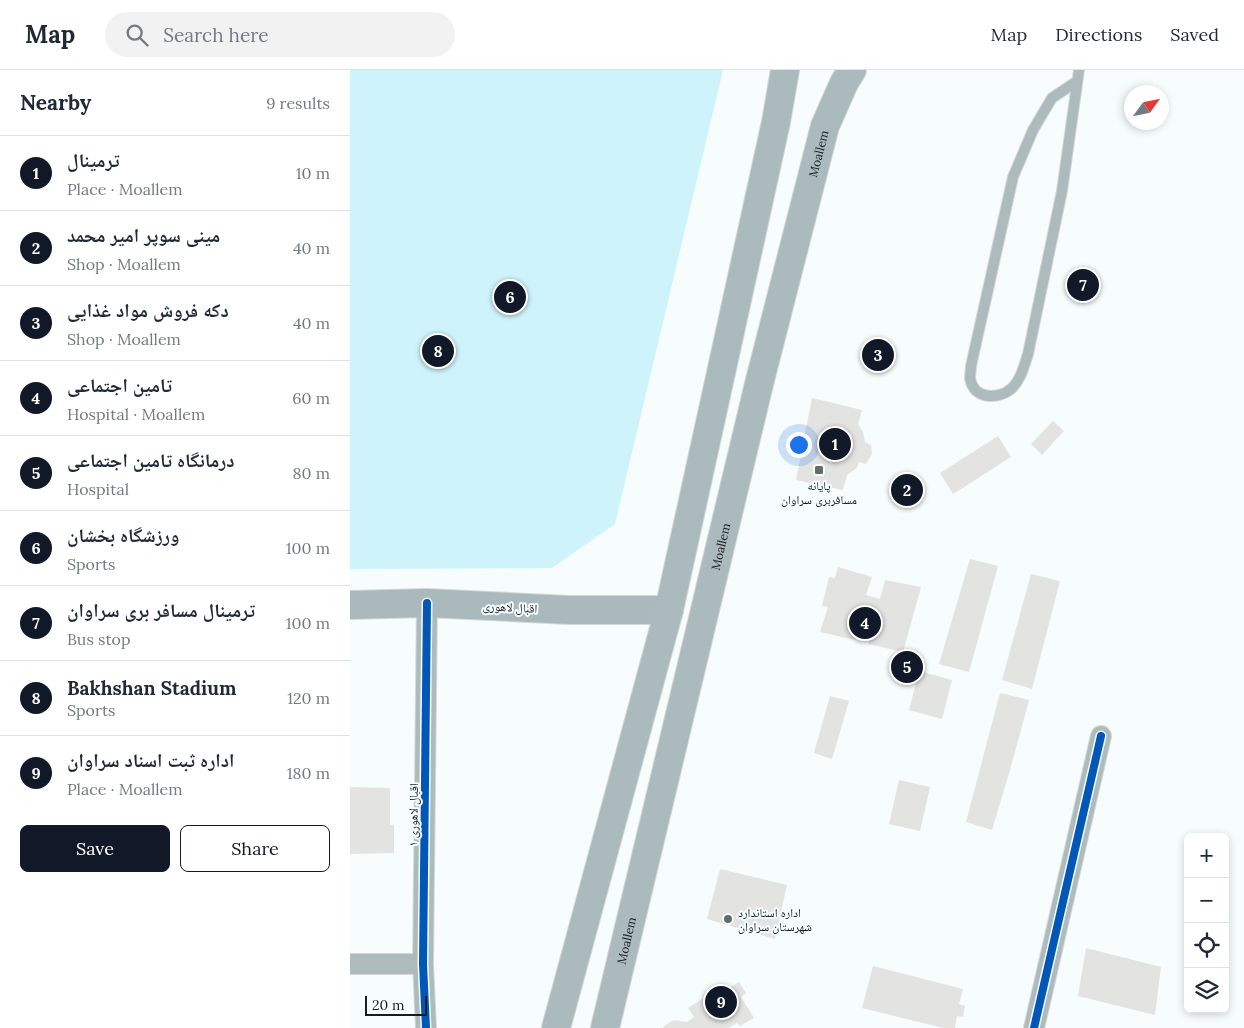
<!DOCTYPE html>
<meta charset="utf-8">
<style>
body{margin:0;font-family:Lora,"Noto Naskh Arabic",serif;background:#f2f2f3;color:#1f2937}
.controls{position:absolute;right:15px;bottom:15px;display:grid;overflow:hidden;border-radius:8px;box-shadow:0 2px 8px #0003}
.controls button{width:45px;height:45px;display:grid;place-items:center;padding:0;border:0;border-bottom:1px solid #e0e1e3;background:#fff;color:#1f2937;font:25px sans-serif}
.compass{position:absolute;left:774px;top:15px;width:45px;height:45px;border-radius:50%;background:#fff;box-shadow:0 2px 8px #0003;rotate:57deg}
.scale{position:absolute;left:15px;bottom:12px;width:62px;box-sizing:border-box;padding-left:5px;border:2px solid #171e1f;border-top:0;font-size:14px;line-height:18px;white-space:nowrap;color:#171e1f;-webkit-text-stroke:4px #f5fdfe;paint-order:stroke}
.you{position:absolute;left:448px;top:374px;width:18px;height:18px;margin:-12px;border:4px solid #fff;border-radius:50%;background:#1a73e8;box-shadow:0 0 0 8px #1a73e833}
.badge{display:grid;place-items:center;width:32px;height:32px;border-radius:50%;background:#111827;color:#fff;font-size:16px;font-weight:700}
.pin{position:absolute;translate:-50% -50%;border:2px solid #fff;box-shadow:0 1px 5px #0006}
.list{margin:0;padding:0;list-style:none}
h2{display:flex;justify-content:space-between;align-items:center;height:65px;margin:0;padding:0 20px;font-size:21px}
h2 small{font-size:16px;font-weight:400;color:#747a83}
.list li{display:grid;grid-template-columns:32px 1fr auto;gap:15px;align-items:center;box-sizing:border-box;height:75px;padding:0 20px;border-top:1px solid #e0e1e3}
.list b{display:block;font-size:19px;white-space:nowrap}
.list p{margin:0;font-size:16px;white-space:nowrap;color:#747a83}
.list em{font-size:16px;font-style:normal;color:#747a83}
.actions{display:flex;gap:10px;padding:15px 20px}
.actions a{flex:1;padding:11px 0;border:1px solid #111827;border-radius:8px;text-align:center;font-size:18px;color:#111827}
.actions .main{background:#111827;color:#fff}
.icon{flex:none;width:28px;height:28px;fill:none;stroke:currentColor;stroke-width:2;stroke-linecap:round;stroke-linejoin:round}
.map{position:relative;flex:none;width:894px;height:958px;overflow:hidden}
header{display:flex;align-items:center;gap:30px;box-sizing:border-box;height:70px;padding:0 25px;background:#fff;border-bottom:1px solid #e0e1e3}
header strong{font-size:24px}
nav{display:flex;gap:28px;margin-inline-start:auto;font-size:18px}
.search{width:350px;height:45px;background:#f2f2f3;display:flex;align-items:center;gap:12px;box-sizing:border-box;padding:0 18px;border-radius:28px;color:#747a83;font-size:19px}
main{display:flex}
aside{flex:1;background:#fff}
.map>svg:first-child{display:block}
.green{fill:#cef3fb}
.building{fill:#e3e3e1}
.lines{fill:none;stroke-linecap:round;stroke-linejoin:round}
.lane-casing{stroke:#d4d8d8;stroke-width:12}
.street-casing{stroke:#d4d8d8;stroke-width:22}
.secondary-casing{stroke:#d4d8d8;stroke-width:30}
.primary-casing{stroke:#d4d8d8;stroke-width:30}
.lane{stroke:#adbbbd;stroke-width:10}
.street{stroke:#adbbbd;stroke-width:20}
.secondary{stroke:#aab9bb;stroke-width:28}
.primary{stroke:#abbbbd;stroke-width:28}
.cycleway-casing{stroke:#f5fdfe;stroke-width:11}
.cycleway{stroke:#0057b8;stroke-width:8}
.poi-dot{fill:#656c6c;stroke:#f5fdfe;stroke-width:2}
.labels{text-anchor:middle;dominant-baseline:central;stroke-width:4;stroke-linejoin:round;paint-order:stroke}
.street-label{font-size:12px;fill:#171e1f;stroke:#f5fdfe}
.poi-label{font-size:12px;fill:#171e1f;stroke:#f5fdfe}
</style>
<header>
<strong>Map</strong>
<div class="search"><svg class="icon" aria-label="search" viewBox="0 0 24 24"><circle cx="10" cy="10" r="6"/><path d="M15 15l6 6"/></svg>Search here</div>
<nav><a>Map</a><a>Directions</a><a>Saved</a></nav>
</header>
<main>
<aside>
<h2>Nearby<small>9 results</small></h2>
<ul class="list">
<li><span class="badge">1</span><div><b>ترمینال</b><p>Place · Moallem</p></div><em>10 m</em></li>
<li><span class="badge">2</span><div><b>مینی سوپر امیر محمد</b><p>Shop · Moallem</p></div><em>40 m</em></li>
<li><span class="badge">3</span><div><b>دکه فروش مواد غذایی</b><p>Shop · Moallem</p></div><em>40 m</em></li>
<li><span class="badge">4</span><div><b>تامین اجتماعی</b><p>Hospital · Moallem</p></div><em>60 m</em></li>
<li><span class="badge">5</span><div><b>درمانگاه تامین اجتماعی</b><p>Hospital</p></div><em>80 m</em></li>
<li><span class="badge">6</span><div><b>ورزشگاه بخشان</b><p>Sports</p></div><em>100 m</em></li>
<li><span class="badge">7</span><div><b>ترمینال مسافر بری سراوان</b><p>Bus stop</p></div><em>100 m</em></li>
<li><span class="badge">8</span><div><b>Bakhshan Stadium</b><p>Sports</p></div><em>120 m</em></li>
<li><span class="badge">9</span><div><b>اداره ثبت اسناد سراوان</b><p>Place · Moallem</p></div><em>180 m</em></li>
</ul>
<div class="actions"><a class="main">Save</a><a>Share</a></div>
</aside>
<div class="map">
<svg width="894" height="958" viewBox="0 0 894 958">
<rect width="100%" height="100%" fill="#f7fcfc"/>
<path class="green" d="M0,0H373L265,454L202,498L0,499Z"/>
<path class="building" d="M462,328L512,340L508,354L513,362L515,372L521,375L522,384L516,394L509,392L507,398L497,405L493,420L446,410Z
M703,351L714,361L692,385L681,374Z
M648,366L661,387L603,424L590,403Z
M620,489L648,496L619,602L589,594Z
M488,497L522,507L516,525L530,529L535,510L571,517L553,582L518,574L523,556L511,553L505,570L470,562L478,537L472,536L479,507L485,508Z
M681,504L710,511L682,619L652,610Z
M569,601L602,610L592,649L559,640Z
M650,623L679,630L660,700L642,760L616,752Z
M480,626L499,631L482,689L464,683Z
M549,710L580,717L570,761L539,754Z
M0,717L40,718V755H44V783L0,784Z
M370,799L437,815L425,869L357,849Z
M736,878L811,897L805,945L728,926Z
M523,896L613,919L609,934L615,936L613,947L607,946L605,958H593L512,938Z
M389,912L396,923L391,927L404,948L390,956L387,953L378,958H313L314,956L324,950L337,952L344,947L338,938L368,919L371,923Z"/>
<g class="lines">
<g class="lane-casing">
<path id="lane" d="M726,12L702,28L683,60L663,107L621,296C621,300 620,305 620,308C623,329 647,330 661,319C671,310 674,296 678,284L712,121L729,0"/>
</g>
<g class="street-casing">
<path id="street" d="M0,894H73
M76,958L73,894L77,533
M684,958L751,666"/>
</g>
<g class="secondary-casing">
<path id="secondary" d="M0,535L77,533L219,540H319"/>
</g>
<g class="primary-casing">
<g id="primary">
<path d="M206,958L319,540L426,52L435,0"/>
<path id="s1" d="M255,958L409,314L475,56L494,13L502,0"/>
</g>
</g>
<use href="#lane" class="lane"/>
<use href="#street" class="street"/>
<use href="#secondary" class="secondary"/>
<use href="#primary" class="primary"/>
<g class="cycleway-casing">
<path id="cycleway" d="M76,958L73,894L77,533
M684,958L751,666"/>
</g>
<use href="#cycleway" class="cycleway"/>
</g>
<g class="poi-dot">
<rect x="464" y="395" width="10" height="10" rx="2.5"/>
<circle cx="378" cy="849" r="5"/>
</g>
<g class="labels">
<g class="street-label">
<text stroke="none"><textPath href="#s1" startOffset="900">Moallem</textPath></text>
<text stroke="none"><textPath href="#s1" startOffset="495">Moallem</textPath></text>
<text transform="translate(160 537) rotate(3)">اقبال لاهوری</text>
<text transform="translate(63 745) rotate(-89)">اقبال لاهوری ۱</text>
<text stroke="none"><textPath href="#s1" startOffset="90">Moallem</textPath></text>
</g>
<g class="poi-label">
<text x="469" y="415">پایانه<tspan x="469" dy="14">مسافربری سراوان</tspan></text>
<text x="388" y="842" text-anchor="start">اداره استاندارد<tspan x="388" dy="14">شهرستان سراوان</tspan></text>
</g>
</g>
</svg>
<div class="controls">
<button>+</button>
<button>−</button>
<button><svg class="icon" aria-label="locate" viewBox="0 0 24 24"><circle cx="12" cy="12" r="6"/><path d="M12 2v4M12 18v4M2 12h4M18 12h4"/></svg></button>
<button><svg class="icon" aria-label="layers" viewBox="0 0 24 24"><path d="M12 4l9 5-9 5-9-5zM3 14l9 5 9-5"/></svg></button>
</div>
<svg class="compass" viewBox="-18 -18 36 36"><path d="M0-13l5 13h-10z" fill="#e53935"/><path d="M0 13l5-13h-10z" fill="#747a83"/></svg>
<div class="scale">20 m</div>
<div class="you"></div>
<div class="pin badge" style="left:485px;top:374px">1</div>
<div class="pin badge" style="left:557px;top:420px">2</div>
<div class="pin badge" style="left:528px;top:285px">3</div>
<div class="pin badge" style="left:515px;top:553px">4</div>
<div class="pin badge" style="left:557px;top:597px">5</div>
<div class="pin badge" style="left:160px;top:227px">6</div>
<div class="pin badge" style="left:733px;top:215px">7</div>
<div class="pin badge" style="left:88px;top:281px">8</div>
<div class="pin badge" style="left:371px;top:932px">9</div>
</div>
</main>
